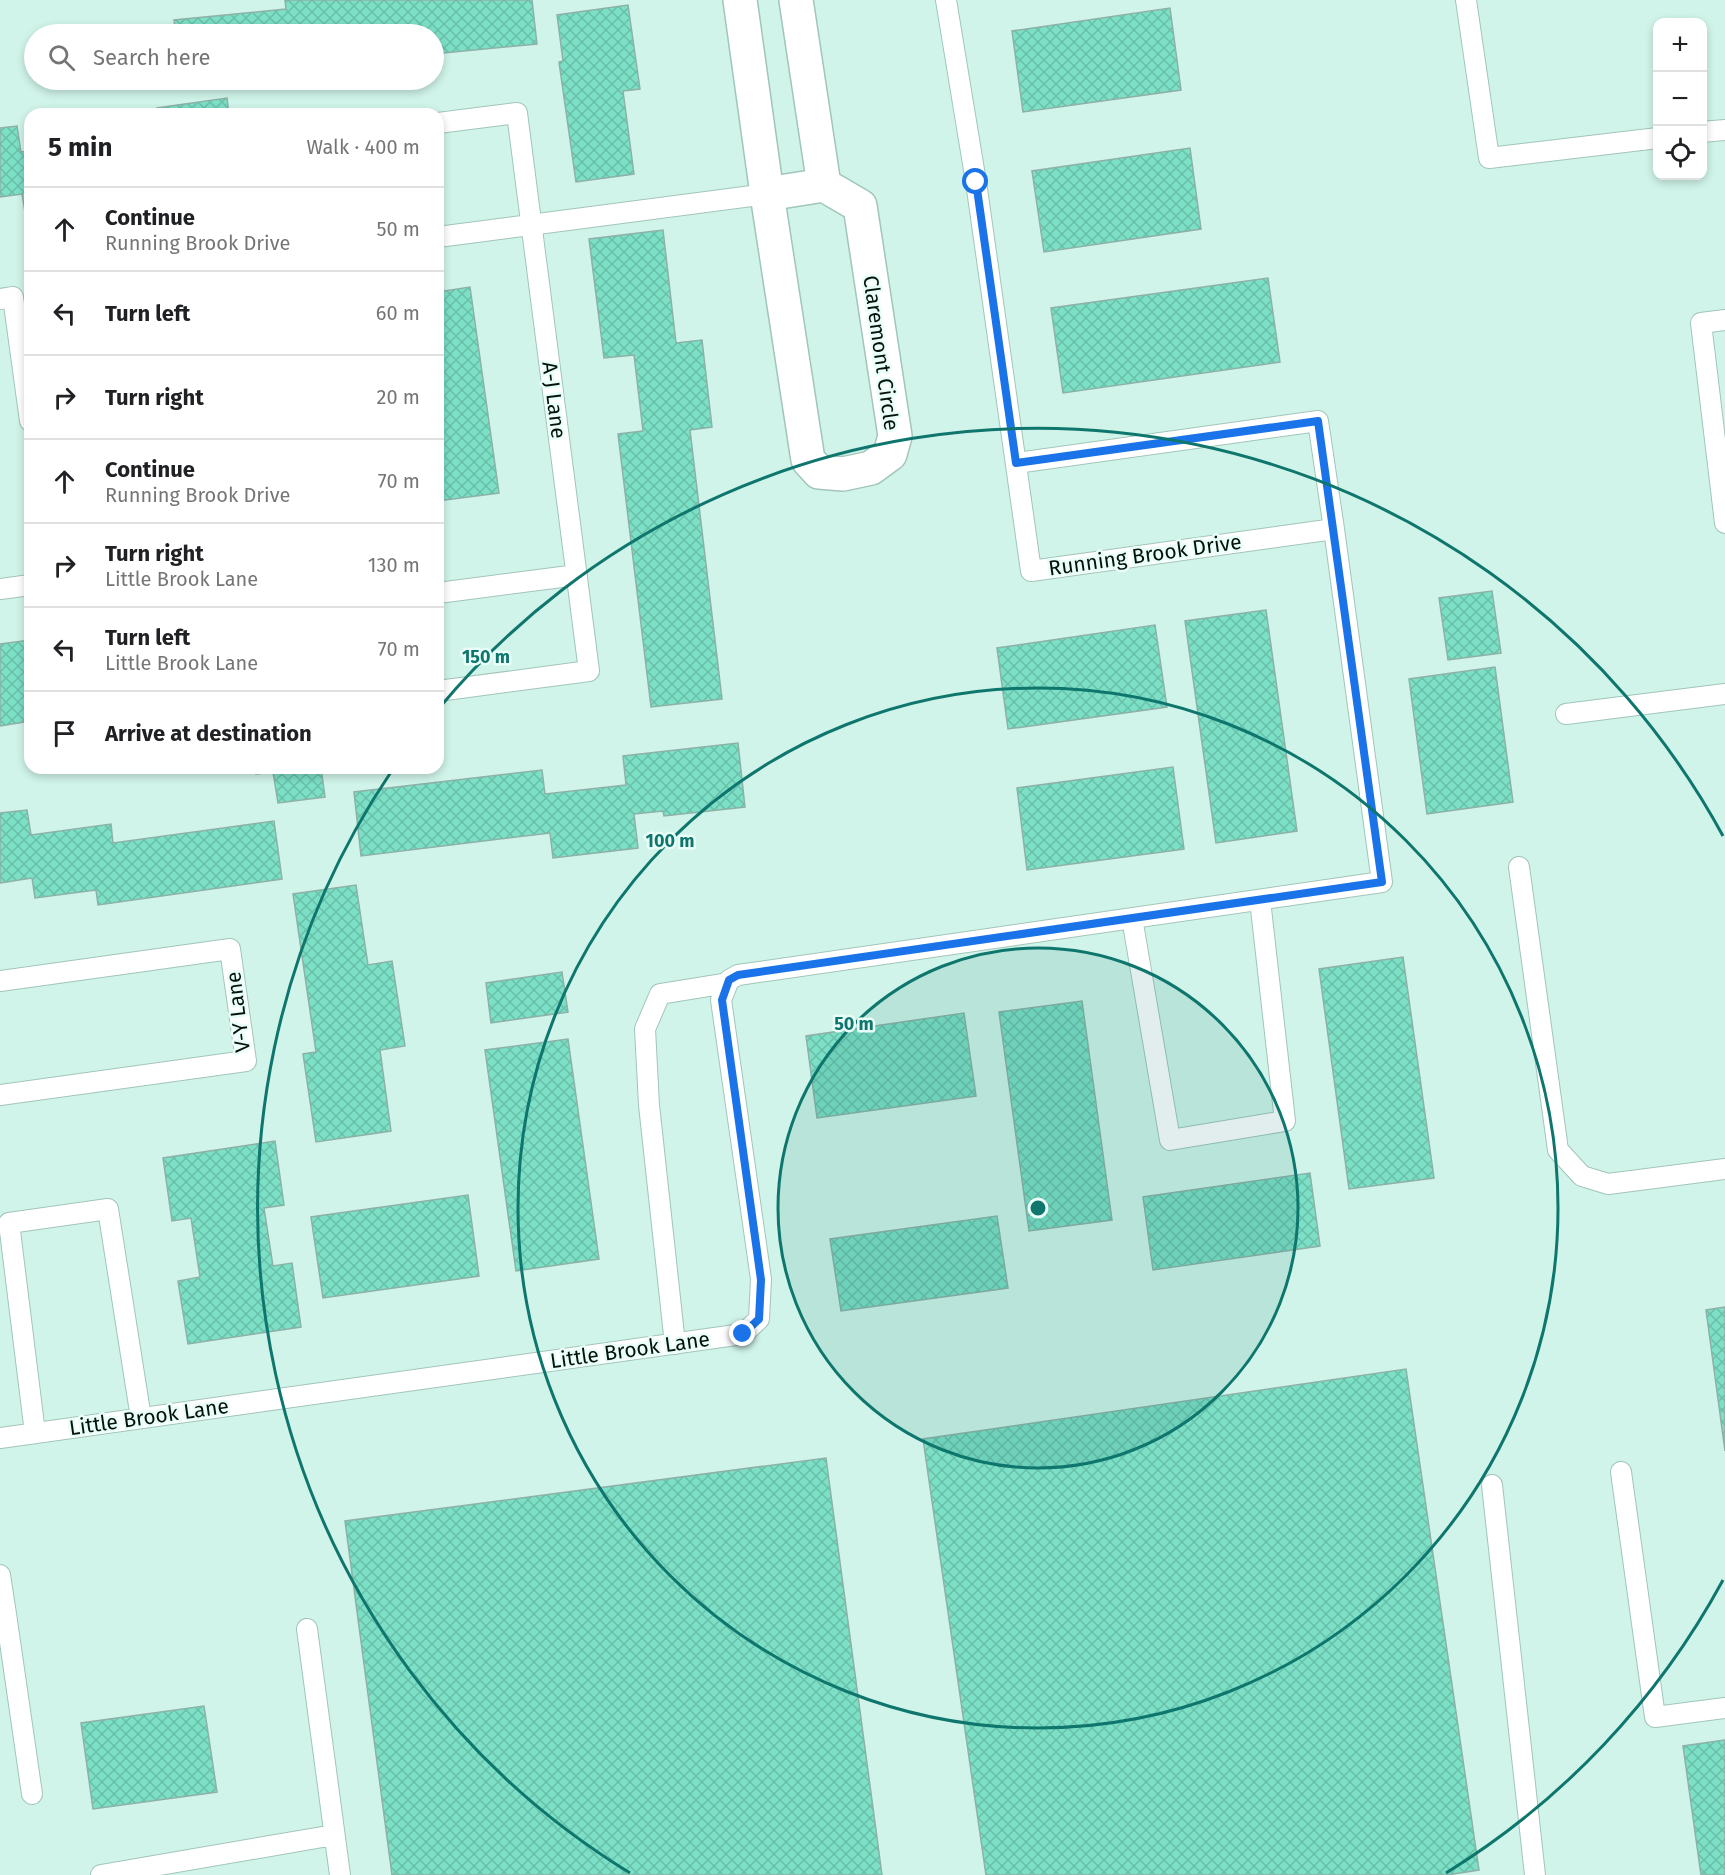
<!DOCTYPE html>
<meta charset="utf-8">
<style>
body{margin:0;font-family:"Fira Sans",sans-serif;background:#f2f2f2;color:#202124}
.controls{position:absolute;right:18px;top:18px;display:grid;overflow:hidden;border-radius:12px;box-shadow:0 3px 9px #0003}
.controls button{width:54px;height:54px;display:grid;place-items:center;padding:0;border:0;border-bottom:2px solid #e0e0e0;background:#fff;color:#202124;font:30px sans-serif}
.stop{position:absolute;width:18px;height:18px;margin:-14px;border:4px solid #1a73e8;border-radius:50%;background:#fff}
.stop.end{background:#1a73e8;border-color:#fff;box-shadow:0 2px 6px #0008}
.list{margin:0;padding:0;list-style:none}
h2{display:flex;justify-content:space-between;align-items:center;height:78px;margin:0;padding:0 24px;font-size:26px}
h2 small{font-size:20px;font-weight:400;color:#757577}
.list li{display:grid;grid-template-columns:39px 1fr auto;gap:18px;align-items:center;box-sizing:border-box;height:84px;padding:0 24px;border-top:2px solid #e0e0e0}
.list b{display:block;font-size:22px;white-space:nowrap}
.list p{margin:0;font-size:20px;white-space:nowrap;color:#757577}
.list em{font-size:20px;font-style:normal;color:#757577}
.icon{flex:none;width:33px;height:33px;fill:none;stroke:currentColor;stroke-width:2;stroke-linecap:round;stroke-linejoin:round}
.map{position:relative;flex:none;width:1725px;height:1875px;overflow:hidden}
.search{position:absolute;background:#fff;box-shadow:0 3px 9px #0003;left:24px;top:24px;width:420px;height:66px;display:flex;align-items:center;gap:15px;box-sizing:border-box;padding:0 21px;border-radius:33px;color:#757577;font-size:22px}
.panel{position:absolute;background:#fff;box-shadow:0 3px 9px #0003;left:24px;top:108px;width:420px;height:666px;border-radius:18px}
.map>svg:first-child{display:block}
.building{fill:url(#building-cross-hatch);stroke:#8db1a6;stroke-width:1.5}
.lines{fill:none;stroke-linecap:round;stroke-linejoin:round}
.service-casing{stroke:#a2c5ba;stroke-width:22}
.minor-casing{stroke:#a2c5ba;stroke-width:36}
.service{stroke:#fff;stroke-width:20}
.minor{stroke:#fff;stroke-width:33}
.route{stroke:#1a73e8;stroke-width:8}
.ring{fill:none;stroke:#0f766e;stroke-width:3}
.labels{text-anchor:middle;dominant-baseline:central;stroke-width:5;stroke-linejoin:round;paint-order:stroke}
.street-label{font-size:21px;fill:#05110d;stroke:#e8fef7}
.centre{fill:#0f766e;stroke:#e8fef7;stroke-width:3}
.ring-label{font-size:18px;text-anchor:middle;font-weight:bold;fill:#0f766e;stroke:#e8fef7;stroke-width:5;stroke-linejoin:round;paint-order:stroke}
</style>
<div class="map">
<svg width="1725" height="1875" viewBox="0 0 1725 1875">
<defs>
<pattern id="building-cross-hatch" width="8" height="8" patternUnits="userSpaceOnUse" patternTransform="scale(1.5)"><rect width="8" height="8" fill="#7ce0c6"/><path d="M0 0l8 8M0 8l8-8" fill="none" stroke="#6abfa9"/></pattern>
</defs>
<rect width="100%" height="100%" fill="#d0f4e9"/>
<path class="building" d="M285,0H532L537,44L434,54V34H176L174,20L286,9Z
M628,5L640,89L623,91L634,174L576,182L559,62L563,61L557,15Z
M1170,8L1181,90L1023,112L1012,31Z
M180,80H232L181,85Z
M227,98L229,114H158L157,108Z
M17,126L21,152L30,151V224H27L22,194L0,197V128Z
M1190,148L1201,229L1044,252L1032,171Z
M663,230L676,343L702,340L712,427L690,430L722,699L651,707L618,434L643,431L634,355L604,358L589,239Z
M1268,278L1280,362L1063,393L1051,308Z
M470,287L499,493L438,501V292Z
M1492,591L1501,653L1448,660L1439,598Z
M1266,610L1297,831L1216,843L1185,621Z
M1155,625L1167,707L1008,729L997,648Z
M30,640V721L0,726V644Z
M1495,667L1513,802L1427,814L1409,679Z
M738,743L745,807L664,816L663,811L634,814L638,848L553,858L550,833L361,856L354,792L542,770L545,794L626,785L623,756Z
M1173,767L1184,849L1027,870L1017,788Z
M255,768H321L325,797L278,803L273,772L256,774Z
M27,810L31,835L111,824L113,843L274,821L282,879L98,905L96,890L35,898L32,878L0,883V813Z
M356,885L368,965L392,961L405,1046L380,1050L391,1131L316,1142L303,1054L316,1052L293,894Z
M1403,957L1434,1178L1349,1189L1319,969Z
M562,972L568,1012L491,1023L486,983Z
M1082,1001L1112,1220L1029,1231L999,1012Z
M964,1013L976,1096L817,1118L806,1036Z
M568,1039L599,1259L516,1271L485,1050Z
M275,1141L284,1205L264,1208L273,1266L292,1263L301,1327L188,1344L178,1281L200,1277L191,1218L172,1221L163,1158Z
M1310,1173L1320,1246L1153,1270L1143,1197Z
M468,1195L479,1276L323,1298L311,1217Z
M997,1216L1008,1288L841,1311L830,1239Z
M1725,1307V1451L1706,1310Z
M1406,1369L1479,1870L1447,1875H986L923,1439Z
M826,1458L882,1875H392L345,1521Z
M204,1706L217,1792L93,1809L81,1723Z
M1725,1740V1875H1701L1683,1746Z"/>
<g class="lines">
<g class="service-casing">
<path id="service" d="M1466,0L1489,158L1658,138
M438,123L517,113L589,671L438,691
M1702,132L1725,130
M438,237L767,194
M0,299L13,297L30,421
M1725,320L1701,323L1725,523
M1016,463L1318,421L1334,529
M0,589L30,585
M438,593L577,575
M1566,714L1725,694
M1519,867L1558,1150L1582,1176L1608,1184L1725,1169
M1132,918L1170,1140L1285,1121L1260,900
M0,981L230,949L246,1061L0,1095
M675,1344L649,1105L645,1029L660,994L728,983
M35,1433L9,1223L108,1209L141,1418
M0,1438L743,1334L759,1319L761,1279L721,1000L729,980L738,975L1382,882L1334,529L1031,571L976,182L946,0
M1621,1472L1655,1717L1725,1708
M1492,1485L1535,1875
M0,1575L6,1614L0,1615
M6,1614L32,1794
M307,1629L340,1875
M101,1875L334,1835"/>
</g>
<g class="minor-casing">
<path id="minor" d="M740,0L767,194L808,460L819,472L843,474L871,468L890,454L895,436L860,206L824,185L767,194
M796,0L824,185"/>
</g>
<use href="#service" class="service"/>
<use href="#minor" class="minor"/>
</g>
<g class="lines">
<path class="route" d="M743,1334L759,1319L761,1280L722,1000L729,980L738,975L1382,882L1318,421L1016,463L976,182"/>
</g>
<circle cx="1038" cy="1208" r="260" fill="#0f766e" fill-opacity=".12"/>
<g class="ring">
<circle cx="1038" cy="1208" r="260"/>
<circle cx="1038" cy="1208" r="520"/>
<path d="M1723 1580A780 780 0 0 1 1446 1873M630 1873A780 780 0 0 1 391 772M440 707A780 780 0 0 1 1723 836"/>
</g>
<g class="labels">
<g class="street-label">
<text transform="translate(881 353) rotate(82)">Claremont Circle</text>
<text transform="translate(554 400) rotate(83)">A-J Lane</text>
<text transform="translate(1145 555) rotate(-8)">Running Brook Drive</text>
<text transform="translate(238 1012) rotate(-97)">V-Y Lane</text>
<text transform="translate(630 1350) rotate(-8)">Little Brook Lane</text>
<text transform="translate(149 1417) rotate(-8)">Little Brook Lane</text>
</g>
</g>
<circle cx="1038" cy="1208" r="9" class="centre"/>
<g class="ring-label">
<text x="486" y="663">150 m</text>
<text x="670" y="847">100 m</text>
<text x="854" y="1030">50 m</text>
</g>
</svg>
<div class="controls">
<button>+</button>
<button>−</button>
<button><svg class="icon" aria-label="locate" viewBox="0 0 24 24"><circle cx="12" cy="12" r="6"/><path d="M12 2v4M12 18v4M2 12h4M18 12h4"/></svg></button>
</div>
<div class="stop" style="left:976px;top:182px"></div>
<div class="stop end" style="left:743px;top:1334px"></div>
<div class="search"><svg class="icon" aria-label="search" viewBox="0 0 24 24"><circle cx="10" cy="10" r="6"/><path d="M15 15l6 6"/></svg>Search here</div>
<section class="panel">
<h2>5 min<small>Walk · 400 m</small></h2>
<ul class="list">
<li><svg class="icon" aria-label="ahead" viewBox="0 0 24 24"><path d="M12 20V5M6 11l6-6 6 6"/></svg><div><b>Continue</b><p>Running Brook Drive</p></div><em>50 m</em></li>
<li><svg class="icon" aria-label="left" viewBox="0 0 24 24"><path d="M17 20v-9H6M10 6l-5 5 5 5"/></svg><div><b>Turn left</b></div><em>60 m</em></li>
<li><svg class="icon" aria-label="right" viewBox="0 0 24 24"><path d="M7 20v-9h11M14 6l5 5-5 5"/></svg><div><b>Turn right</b></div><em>20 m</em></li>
<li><svg class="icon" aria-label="ahead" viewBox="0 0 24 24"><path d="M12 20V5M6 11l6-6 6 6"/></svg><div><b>Continue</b><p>Running Brook Drive</p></div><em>70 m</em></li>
<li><svg class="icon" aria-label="right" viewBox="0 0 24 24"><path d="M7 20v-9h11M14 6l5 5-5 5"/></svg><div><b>Turn right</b><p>Little Brook Lane</p></div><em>130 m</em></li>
<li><svg class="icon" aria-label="left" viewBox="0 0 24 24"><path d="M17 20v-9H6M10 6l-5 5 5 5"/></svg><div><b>Turn left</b><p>Little Brook Lane</p></div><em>70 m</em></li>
<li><svg class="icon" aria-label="arrive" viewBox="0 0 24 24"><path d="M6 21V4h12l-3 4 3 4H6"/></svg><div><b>Arrive at destination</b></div></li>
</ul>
</section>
</div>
